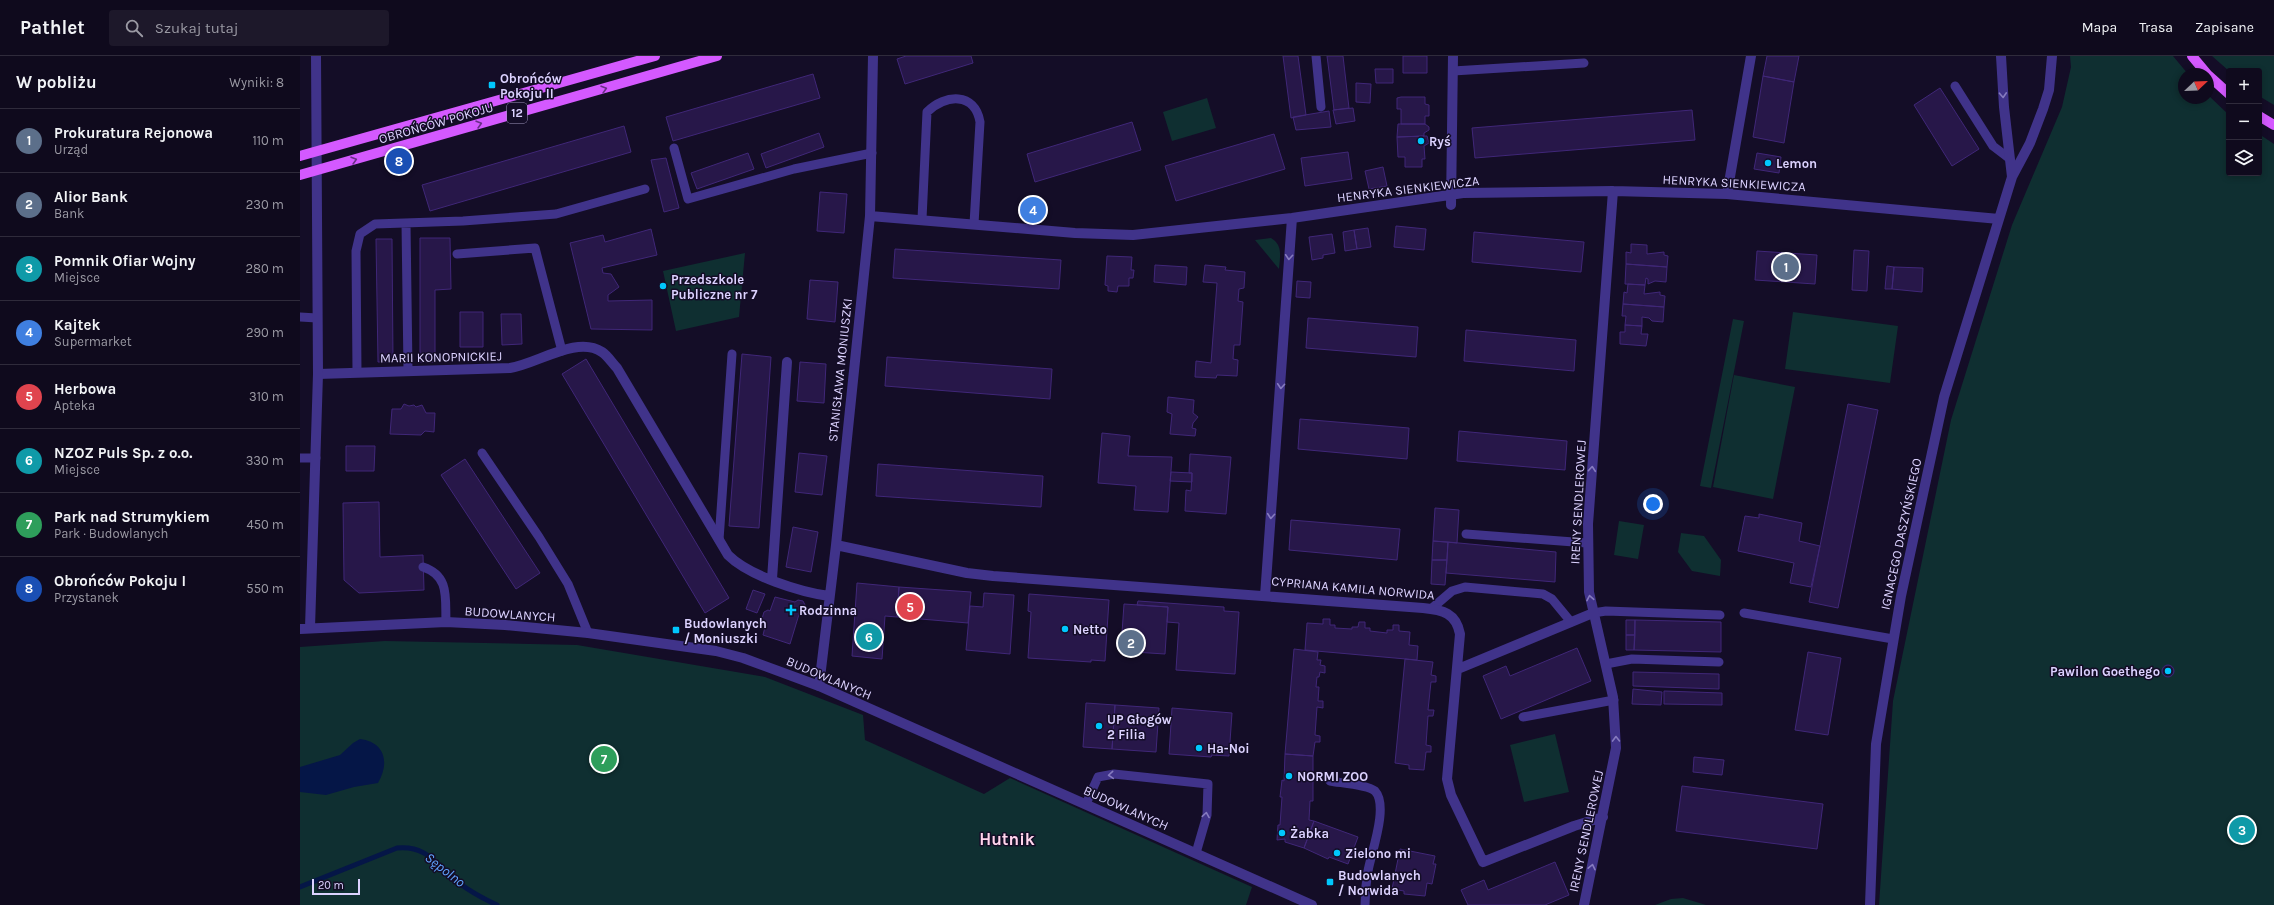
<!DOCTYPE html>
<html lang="pl">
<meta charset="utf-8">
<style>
body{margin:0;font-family:Karla,sans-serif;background:#1d182a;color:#f1f3f6}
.controls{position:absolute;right:12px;top:12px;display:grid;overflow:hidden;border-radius:4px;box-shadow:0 2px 6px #0003}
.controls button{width:36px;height:36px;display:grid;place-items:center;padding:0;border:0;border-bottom:1px solid #2f2b3b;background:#0f0a1d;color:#f1f3f6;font:20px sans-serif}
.compass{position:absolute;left:1878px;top:12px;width:36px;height:36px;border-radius:50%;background:#0f0a1d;box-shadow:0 2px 6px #0003;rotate:67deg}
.scale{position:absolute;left:12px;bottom:10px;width:48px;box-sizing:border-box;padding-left:4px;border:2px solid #dcd2ff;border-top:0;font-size:11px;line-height:14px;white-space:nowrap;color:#dcd2ff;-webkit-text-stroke:3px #140d27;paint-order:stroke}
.you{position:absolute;left:1353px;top:448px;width:14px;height:14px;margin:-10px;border:3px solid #fff;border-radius:50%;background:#1a73e8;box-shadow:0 0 0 6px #1a73e833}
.badge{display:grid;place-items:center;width:26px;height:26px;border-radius:50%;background:#00c7fd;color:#fff;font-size:13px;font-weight:700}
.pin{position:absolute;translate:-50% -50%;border:2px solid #fff;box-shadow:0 1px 4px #0006}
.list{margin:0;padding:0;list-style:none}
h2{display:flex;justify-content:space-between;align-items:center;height:52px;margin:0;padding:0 16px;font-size:17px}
h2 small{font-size:13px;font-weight:400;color:#9b9aa4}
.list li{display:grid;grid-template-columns:26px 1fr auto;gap:12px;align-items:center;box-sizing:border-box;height:64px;padding:0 16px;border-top:1px solid #2f2b3b}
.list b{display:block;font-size:15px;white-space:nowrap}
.list p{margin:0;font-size:13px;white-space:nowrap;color:#9b9aa4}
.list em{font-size:13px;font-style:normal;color:#9b9aa4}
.icon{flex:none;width:22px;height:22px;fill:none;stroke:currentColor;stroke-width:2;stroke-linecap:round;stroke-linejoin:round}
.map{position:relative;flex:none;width:1974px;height:849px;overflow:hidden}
header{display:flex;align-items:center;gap:24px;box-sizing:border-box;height:56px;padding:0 20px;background:#0f0a1d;border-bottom:1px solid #2f2b3b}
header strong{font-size:19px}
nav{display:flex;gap:22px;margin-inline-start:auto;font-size:14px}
.search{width:280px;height:36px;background:#1d182a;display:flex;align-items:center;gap:10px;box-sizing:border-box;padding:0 14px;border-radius:4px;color:#9b9aa4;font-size:15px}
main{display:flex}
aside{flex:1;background:#0f0a1d}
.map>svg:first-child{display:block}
.green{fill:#0f2f31}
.water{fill:#051647}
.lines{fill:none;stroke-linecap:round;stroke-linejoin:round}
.stream{stroke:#051647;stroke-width:5}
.building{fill:#271749;stroke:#402778}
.service{stroke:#40338a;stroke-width:9}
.minor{stroke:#40338a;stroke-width:10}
.tertiary{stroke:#40338a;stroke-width:10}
.primary{stroke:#d459ff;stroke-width:10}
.oneway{stroke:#6a2f88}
.oneway2{stroke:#867bbf}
.poi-dot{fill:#00c7fd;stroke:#140d27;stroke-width:1.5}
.labels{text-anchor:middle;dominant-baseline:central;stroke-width:3;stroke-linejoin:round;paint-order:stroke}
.shield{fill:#140d27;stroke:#a097be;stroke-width:1}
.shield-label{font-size:12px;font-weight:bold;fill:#dcd2ff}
.poi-label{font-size:13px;font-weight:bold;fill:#dcd2ff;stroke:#140d27;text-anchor:start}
.street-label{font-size:13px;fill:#dcd2ff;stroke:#140d27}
.water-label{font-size:14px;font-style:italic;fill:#60a4ff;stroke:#140d27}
.district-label{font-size:17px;font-weight:bold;fill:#ffd4eb;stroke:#140d27}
</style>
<header>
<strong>Pathlet</strong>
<div class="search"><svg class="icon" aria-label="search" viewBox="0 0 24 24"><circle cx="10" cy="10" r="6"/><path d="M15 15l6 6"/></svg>Szukaj tutaj</div>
<nav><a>Mapa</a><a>Trasa</a><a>Zapisane</a></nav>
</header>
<main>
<aside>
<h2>W pobliżu<small>Wyniki: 8</small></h2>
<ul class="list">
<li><span class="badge" style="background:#5c6f8a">1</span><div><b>Prokuratura Rejonowa</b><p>Urząd</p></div><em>110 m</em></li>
<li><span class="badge" style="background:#5c6f8a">2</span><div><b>Alior Bank</b><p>Bank</p></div><em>230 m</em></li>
<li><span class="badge" style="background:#0f9aa8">3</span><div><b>Pomnik Ofiar Wojny</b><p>Miejsce</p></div><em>280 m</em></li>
<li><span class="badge" style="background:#3f7fe0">4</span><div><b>Kajtek</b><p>Supermarket</p></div><em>290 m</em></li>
<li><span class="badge" style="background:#e0444e">5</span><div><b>Herbowa</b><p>Apteka</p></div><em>310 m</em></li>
<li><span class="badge" style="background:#0f9aa8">6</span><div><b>NZOZ Puls Sp. z o.o.</b><p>Miejsce</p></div><em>330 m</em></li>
<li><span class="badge" style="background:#2e9e5b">7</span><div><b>Park nad Strumykiem</b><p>Park · Budowlanych</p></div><em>450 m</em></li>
<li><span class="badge" style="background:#1a4fb4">8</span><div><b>Obrońców Pokoju I</b><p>Przystanek</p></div><em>550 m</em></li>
</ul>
</aside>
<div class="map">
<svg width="1974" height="849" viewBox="0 0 1974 849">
<rect width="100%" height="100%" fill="#140d27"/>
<path class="green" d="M1770,0H1873L1888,18H1884V42H1908V39L1929,59V117H1959V78L1974,88V849H1579L1593,645L1651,364L1712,169L1762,51L1771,11Z
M1912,0H1974V49L1959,40V15H1929Z
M907,42L916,72L872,85L863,56Z
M971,182C983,189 980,200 979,213L955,184Z
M445,197L439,261L376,275L363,215Z
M1493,256L1598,270L1590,327L1485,313Z
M1433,263L1444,265L1411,432L1400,430Z
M1434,319L1495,331L1473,443L1413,431Z
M1319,465L1344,469L1338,503L1314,499Z
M1381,477L1404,480L1421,504L1420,520L1392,515L1378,496Z
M85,585L277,589L465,621L563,659L565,684L684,738L710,722L952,831L946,849H0V591Z
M1255,678L1269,736L1224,746L1210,689Z
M1383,842L1406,849H1355L1371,843Z"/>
<path class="water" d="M60,683C85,686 90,707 78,727L54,731L26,739L0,736V711L40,699L53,687Z"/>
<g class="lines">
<path class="stream" d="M0,831L97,792C129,789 137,811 159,827C171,836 184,843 197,849"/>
</g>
<path class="building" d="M606,0H671L673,7L605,28L597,3Z
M983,0H998L1006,59L991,62Z
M1027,0H1043L1049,52L1034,54Z
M1103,0H1127V17H1103Z
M1467,0H1499L1494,26L1463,20Z
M1075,13H1093V27H1076Z
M513,18L520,42L373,85L366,61Z
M1463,20L1494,26L1484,87L1453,81Z
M1056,27L1071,28L1070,47L1056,46Z
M1640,32L1679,93L1652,110L1614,49Z
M1101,41H1125V48L1129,49V60H1125V68H1101V53H1097V42Z
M1053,52L1055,65L1036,68L1033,54Z
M1392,54L1395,84L1175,102L1172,72Z
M1029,55L1031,71L996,74L993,61Z
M832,66L841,94L735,126L727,98Z
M1098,68H1125L1129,71V74L1124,77V80L1097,81Z
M324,70L331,96L130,155L122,129Z
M519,77L524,91L466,112L461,98Z
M974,78L985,113L876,145L865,110Z
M1127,80L1129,87L1124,90L1125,103H1122V111H1105V101H1098L1097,81Z
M1048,96L1052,123L1005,130L1001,102Z
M448,97L454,113L397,133L391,117Z
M1457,97L1481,101L1479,117L1454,113Z
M366,102L379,152L364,156L351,104Z
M1083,111L1087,130L1069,133L1065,115Z
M520,136L547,138L544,177L517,175Z
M720,148L746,150L745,160L719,158Z
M1096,170L1126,173L1124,194L1094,191Z
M1068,172L1071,191L1057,193L1054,174Z
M351,173L357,199L302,212L303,217L311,218L319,231L308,239V245L352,244V274L291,273L270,187L303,179L305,186Z
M1054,174L1057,193L1045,195L1043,176Z
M1174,176L1284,186L1281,216L1172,206Z
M1032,178L1035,197L1023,199V202L1012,204L1009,181Z
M120,182H150L151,233L135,234V306H120Z
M76,183H92L93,306H78Z
M1331,188L1347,189V198L1364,196V199L1368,200L1367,211L1326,208V196L1331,197Z
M595,193L761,204L759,233L593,222Z
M1554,194L1569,195L1567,235L1552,234Z
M1457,195L1517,199L1515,228L1455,224Z
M807,200L832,201L831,214H834L833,222H829V230H818L817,236L808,235V230L805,229Z
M1326,208L1367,211L1366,226L1355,225L1348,228V223L1346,222L1345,229L1325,228Z
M855,209L887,211L886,229L854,226Z
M905,209L926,211L925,214L945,216L944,232L939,233L938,245L943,246L940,289H934L933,303L938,304L937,320L917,319L916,322L895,321L896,305L911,307L917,227L903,226Z
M1587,210L1594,211L1592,233H1585Z
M1594,211L1623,212L1622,236L1592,233Z
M510,224L538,226L535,266L507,263Z
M997,225L1011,226L1010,242L996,241Z
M1328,228L1345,229L1344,238L1360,236V239L1365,240L1364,251L1323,248L1324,236L1327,237Z
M1323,248L1364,251L1363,266L1352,265L1349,262L1342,261V270L1325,269L1326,260H1322Z
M160,256H183V291H160Z
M201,258H221L222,288L202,289Z
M1008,262L1118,271L1116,301L1006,292Z
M1325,269L1342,270L1341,278H1348L1346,290L1320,288V276H1325Z
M1166,274L1276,284L1274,315L1164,305Z
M442,298L471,301L459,472L429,470Z
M587,301L752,313L750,343L585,330Z
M286,303L429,542L405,557L262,318Z
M500,306L526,308L524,347L497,345Z
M868,341L894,344L893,357L898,361L893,367L892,372L896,373L895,380L870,378L872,358L867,356Z
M104,348L109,350L114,349L116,351L122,349L126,357H135L134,376L125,375L121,379L90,378L92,353H101Z
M1548,348L1578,354L1538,552L1509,546Z
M1000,363L1109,372L1107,403L998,393Z
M1159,375L1267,385L1265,414L1157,405Z
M802,377L830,380L828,400L872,401L868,456L834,454L836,430L798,427Z
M46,390H75L74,415H46Z
M499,397L527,400L522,439L495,436Z
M890,398L931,401L926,458L885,455L886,434L891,435L892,417H889Z
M165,403L240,517L216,533L141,419Z
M578,408L743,420L741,451L576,440Z
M871,416L892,417V426L870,425Z
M79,446L80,501L123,499L124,534L59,537L44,524L43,447Z
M1135,452L1159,454L1157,487L1133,485Z
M1459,458L1502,467L1499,485L1520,490L1511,531L1490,527L1494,507L1438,495L1445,460L1459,462Z
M991,464L1100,473L1097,504L989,494Z
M493,471L518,476L511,516L486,511Z
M1133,485L1148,486L1147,504H1132Z
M1148,486L1256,496L1255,526L1146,517Z
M1132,504H1147L1145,529L1131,528Z
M557,527L599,531L597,561L585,560L582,603L552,600Z
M599,531L671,536L668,567L597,561Z
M453,534L465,538L457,557L446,553Z
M684,537L714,539L710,598L666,594L670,550L683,551Z
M729,538L809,544L805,605L791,604V606L728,602L731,556L728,555Z
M475,541L495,546L498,544L503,545L505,549L500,555L490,588L463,579L465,571L460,569L464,556L468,554L470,555Z
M838,545L924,551V555L939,556L935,618L876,614L879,567L867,566L868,551L837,549Z
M824,548L868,551L865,598L834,596V592L821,591Z
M1023,563H1030V569H1035V572L1052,573V571H1058L1059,566H1065V572H1070V575L1087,577V574H1093V569H1099V575L1110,576L1109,589L1118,590L1117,604L1005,594L1007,567L1023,568Z
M1326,564H1335V579H1326Z
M1335,564L1421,566V596L1334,594Z
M1326,579H1335L1334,594H1326Z
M1277,592L1291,625L1201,663L1183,620L1206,610L1210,620Z
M994,593L1018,596L1017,604H1021L1020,609L1025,610V617L1020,616L1019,621H1017L1016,631H1019L1018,645H1023V652L1017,651L1015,679L1020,680V686H1015L1013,700L985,698Z
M1508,596L1541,602L1528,679L1495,674Z
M1105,603L1133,606L1131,619L1136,620V626H1131L1128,654H1134L1133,660H1128L1126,689L1131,690V696H1126L1124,714L1109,713V709L1095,707Z
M1862 615a6 6 0 1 1 12 0a6 6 0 1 1-12 0Z
M1333,616L1419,618V633L1333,630Z
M1333,633L1362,636L1361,649L1332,648Z
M1364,635L1422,637V649L1364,648Z
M786,647L815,649L812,693L783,691Z
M815,649L859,652L856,696L812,693Z
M872,652L932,657L929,700L912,699L911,701L869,698Z
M985,698L1013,700V745H1010L1009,764L1014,765L1004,792L985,786V783L977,784L978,769H980L982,741H980L982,724L984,725Z
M1394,701L1424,704L1422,719L1393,716Z
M1382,730L1523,748L1517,793L1376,775Z
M1014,765L1058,781L1048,808L1029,801L1028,803L1004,792Z
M1100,793L1135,800L1133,808H1136L1132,828L1127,827L1125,840L1104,838V835L1092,833Z
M1255,806L1269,839L1245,849H1168L1161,834L1184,824L1188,834Z"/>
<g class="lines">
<path class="service" d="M1016,0L1021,51
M1153,15L1284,7
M1655,30L1693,90L1710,103
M374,92L388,143L494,113L572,97
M622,163L627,56C645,38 675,36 680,66L674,168
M106,167L108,315
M157,198L235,192L262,295
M0,261L17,262
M57,316L56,195L60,178L75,168L163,165L256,158L345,133
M182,397L239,481L268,528L288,577
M0,402H16
M1166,478L1287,487
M419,484L432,298
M123,511C150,520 145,542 146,566
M1131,553L1152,535L1165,531L1243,538L1252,543L1271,566
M1293,557L1306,555L1420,559
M1444,557L1593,583
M1306,608L1332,603L1419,606
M1223,661L1314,644
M1030,725C1040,727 1068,729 1075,735C1089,750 1071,797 1068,815C1066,826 1065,838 1065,849
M786,748L798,721L814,718L908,728L907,759L896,797"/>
<path class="minor" d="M1701,0L1704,51L1712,121
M1427,138L1451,0
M1151,149L1153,0
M570,160L775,177L833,179L992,162L1163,137L1313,135L1427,138L1699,163
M18,318L210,312C237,308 277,279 302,296C308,300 312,307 317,312L428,499C449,520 500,536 529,540
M536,489L667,517L693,520L1123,552C1143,554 1156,557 1160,578L1147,723L1151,739L1183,806L1274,770L1303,761
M472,523L487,306
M965,540L992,162
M1158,613L1293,557
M519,630L536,489L570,160L573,0
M1284,849L1316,692L1313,641L1289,536L1288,468L1313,135
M1570,849L1576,688L1601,540L1644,341L1712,121L1730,87L1743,53L1749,34L1752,0"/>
<path class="tertiary" d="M10,572L18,318L16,0
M0,573L146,566L205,569L288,577L416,595L443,602L519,630L1012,849"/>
<path class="primary" d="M1892,0L1907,18
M1908,19L1929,38
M1959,60L1974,69
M0,100L355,0
M0,119L417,0"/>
</g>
<defs><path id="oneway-chevron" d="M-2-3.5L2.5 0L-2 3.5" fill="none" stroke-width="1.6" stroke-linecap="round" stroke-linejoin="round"/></defs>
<g class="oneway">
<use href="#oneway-chevron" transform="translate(304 33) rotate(-16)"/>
<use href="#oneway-chevron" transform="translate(179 68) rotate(-16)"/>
<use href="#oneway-chevron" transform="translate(54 104) rotate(-16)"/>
</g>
<g class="oneway2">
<use href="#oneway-chevron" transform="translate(1703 39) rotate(87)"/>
<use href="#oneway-chevron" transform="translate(989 201) rotate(94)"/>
<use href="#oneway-chevron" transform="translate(981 330) rotate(94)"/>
<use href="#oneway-chevron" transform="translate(1292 413) rotate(-85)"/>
<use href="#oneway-chevron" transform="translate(971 460) rotate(95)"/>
<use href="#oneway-chevron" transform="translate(1290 542) rotate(-101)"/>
<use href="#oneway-chevron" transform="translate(1316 683) rotate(-91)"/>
<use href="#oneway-chevron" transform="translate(811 719) rotate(175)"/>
<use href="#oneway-chevron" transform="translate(906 759) rotate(-81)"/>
<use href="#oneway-chevron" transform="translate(1292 811) rotate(-78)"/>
</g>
<g class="poi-dot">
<rect x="188" y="25" width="8" height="8" rx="2"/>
<circle cx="1121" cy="85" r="4"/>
<circle cx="1468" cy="107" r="4"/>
<circle cx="363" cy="230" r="4"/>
<path d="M489 548h4v4h4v4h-4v4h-4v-4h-4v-4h4z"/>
<circle cx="765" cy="573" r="4"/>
<rect x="372" y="570" width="8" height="8" rx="2"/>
<circle cx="1868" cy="615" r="4"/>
<circle cx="799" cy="670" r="4"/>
<circle cx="899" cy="692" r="4"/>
<circle cx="989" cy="720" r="4"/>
<circle cx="982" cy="777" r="4"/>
<circle cx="1037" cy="797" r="4"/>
<rect x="1026" y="822" width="8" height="8" rx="2"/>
</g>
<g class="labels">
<rect class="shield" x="207" y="47" width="20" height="20" rx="3"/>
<g class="shield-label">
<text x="217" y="57">12</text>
</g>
<g class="poi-label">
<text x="200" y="22">Obrońców<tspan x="200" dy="15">Pokoju II</tspan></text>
<text x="1129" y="85">Ryś</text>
<text x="1476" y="107">Lemon</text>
<text x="371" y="223">Przedszkole<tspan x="371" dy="15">Publiczne nr 7</tspan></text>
<text x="499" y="554">Rodzinna</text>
<text x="384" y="567">Budowlanych<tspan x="384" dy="15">/ Moniuszki</tspan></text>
<text x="773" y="573">Netto</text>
<text x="1860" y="615" text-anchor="end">Pawilon Goethego</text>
<text x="807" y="663">UP Głogów<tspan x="807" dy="15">2 Filia</tspan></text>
<text x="907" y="692">Ha-Noi</text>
<text x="997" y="720">NORMI ZOO</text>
<text x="990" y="777">Żabka</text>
<text x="1045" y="797">Zielono mi</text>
<text x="1038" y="819">Budowlanych<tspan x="1038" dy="15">/ Norwida</tspan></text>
</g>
<g class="street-label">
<text transform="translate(136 67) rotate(-16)">OBROŃCÓW POKOJU</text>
<text transform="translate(1434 127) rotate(3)">HENRYKA SIENKIEWICZA</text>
<text transform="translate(1108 133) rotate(-7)">HENRYKA SIENKIEWICZA</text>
<text transform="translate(141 301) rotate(-1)">MARII KONOPNICKIEJ</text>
<text transform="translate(540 314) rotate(-84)">STANISŁAWA MONIUSZKI</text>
<text transform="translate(1278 446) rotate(-87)">IRENY SENDLEROWEJ</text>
<text transform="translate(1601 478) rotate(-78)">IGNACEGO DASZYŃSKIEGO</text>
<text transform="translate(1053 532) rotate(5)">CYPRIANA KAMILA NORWIDA</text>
<text transform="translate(210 558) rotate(4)">BUDOWLANYCH</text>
<text transform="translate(529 622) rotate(23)">BUDOWLANYCH</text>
<text transform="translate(826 752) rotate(24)">BUDOWLANYCH</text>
<text transform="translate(1286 775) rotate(-78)">IRENY SENDLEROWEJ</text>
</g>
<g class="water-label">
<text transform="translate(145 814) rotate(38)">Sępolno</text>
</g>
<g class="district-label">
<text x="707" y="783">Hutnik</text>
</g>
</g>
</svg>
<div class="controls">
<button>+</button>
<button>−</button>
<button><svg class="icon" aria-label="layers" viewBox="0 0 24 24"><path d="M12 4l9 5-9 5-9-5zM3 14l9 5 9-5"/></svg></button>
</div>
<svg class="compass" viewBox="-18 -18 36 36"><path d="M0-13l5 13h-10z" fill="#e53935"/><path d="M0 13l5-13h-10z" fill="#9b9aa4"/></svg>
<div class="scale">20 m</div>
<div class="you"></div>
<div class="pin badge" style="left:1486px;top:211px;background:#5c6f8a">1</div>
<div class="pin badge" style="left:831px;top:587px;background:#5c6f8a">2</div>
<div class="pin badge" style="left:1942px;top:774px;background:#0f9aa8">3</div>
<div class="pin badge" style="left:733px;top:154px;background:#3f7fe0">4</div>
<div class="pin badge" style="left:610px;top:551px;background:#e0444e">5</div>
<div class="pin badge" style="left:569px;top:581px;background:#0f9aa8">6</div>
<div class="pin badge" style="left:304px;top:703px;background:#2e9e5b">7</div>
<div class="pin badge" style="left:99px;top:105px;background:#1a4fb4">8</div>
</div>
</main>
